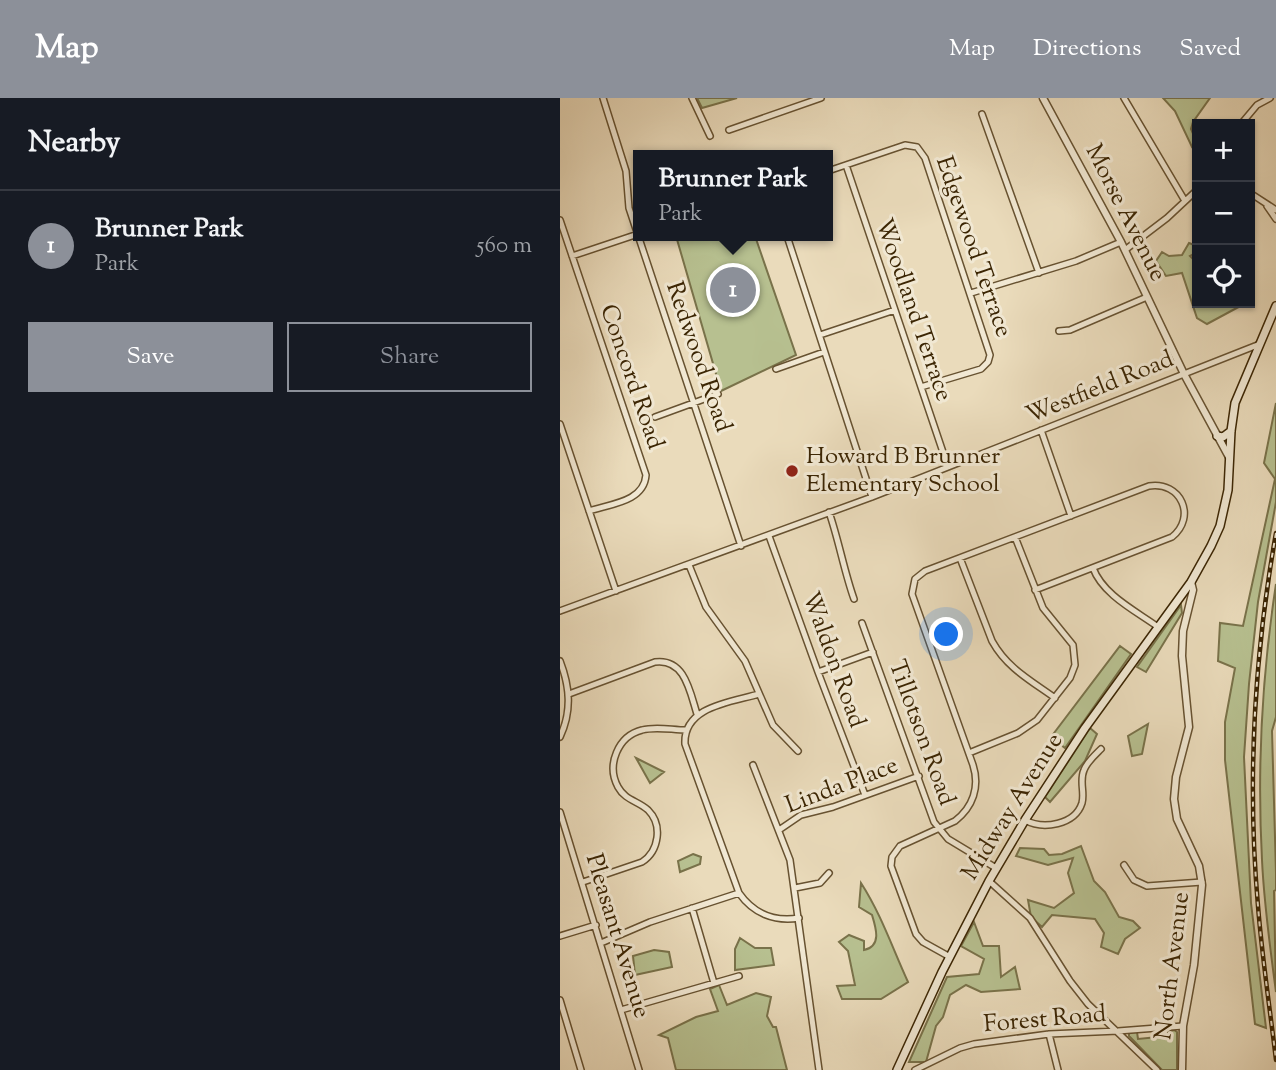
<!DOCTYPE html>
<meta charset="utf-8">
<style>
body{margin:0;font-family:"Sorts Mill Goudy",serif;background:#242831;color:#f1f3f6}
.controls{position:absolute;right:21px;top:21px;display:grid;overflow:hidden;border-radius:0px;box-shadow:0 2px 5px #0004}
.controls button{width:63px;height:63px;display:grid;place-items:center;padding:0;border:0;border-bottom:2px solid #363941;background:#171b24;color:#f1f3f6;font:35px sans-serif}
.you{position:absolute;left:387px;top:537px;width:24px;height:24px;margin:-18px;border:5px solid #fff;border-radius:50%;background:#1a73e8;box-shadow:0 0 0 10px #1a73e833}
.badge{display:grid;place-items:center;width:46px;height:46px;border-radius:50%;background:#8c9099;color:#fff;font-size:23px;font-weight:700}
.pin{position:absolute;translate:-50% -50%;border:4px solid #fff;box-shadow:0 2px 7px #0006}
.popup{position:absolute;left:73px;top:52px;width:200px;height:91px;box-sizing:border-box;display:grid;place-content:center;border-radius:0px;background:#171b24;filter:drop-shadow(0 2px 5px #0005);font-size:23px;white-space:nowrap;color:#9ea1a6}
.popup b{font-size:26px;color:#f1f3f6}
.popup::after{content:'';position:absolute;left:50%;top:100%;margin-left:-14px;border:14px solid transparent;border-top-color:#171b24}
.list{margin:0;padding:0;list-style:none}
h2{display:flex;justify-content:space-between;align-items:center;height:91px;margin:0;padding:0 28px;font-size:30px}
h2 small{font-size:23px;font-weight:400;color:#9ea1a6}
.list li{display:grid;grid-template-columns:46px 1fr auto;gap:21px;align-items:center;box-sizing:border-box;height:112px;padding:0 28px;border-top:2px solid #363941}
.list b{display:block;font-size:26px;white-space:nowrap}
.list p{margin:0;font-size:23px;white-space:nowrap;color:#9ea1a6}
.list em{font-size:23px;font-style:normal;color:#9ea1a6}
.actions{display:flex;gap:14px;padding:21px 28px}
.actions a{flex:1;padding:16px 0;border:2px solid #8c9099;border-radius:0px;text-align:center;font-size:24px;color:#8c9099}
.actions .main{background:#8c9099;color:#fff}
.icon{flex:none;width:38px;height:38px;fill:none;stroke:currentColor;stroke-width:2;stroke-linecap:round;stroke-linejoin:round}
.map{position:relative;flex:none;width:716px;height:972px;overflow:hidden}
header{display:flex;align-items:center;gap:42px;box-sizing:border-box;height:98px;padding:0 35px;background:#8c9099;color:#fff}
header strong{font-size:33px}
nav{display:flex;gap:38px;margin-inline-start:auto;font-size:24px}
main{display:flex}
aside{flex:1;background:#171b24}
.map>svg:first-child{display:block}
.green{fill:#b7c090;stroke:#79724a;stroke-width:2}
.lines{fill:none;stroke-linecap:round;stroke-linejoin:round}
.minor-casing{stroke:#675231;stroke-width:8}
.tertiary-casing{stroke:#675231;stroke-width:9}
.secondary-casing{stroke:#3b2503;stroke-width:10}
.minor{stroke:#f1e8d3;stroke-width:5}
.tertiary{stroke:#f1e8d3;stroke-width:6}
.secondary{stroke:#f1e8d3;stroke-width:7}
.rail-casing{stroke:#3b2503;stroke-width:4.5}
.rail{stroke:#f1e8d3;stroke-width:2;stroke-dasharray:5;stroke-linecap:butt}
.poi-dot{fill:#8f2418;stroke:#f1e8d3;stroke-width:2.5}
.labels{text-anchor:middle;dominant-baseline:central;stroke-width:6;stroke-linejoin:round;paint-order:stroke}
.street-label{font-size:24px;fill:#3b2503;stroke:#f1e8d3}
.poi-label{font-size:24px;fill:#3b2503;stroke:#f1e8d3;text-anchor:start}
</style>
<header>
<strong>Map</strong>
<nav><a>Map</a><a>Directions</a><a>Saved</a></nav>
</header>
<main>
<aside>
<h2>Nearby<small></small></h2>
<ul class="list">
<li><span class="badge">1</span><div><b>Brunner Park</b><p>Park</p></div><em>560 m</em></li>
</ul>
<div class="actions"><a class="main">Save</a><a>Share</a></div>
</aside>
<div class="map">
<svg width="716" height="972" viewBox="0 0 716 972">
<rect width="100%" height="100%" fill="#eadbbb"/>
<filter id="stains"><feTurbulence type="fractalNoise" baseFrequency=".00286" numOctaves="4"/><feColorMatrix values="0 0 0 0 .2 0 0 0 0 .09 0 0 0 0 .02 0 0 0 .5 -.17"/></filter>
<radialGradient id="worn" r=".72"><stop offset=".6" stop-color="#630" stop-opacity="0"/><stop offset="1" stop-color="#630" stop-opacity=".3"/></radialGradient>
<path class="green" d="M137,0H177L142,10Z
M603,0H650L633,24L631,31L637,45L632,49L615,13Z
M116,138H195L236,257L161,293Z
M629,145L637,148V154L630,158L637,165V205H686L647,226L637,220L622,175L606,178L596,163L602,154L609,158L622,157Z
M716,305V404L698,504L689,586L684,659L691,805L706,930L695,926L665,662V624L675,570L658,563L660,525L683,528L715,381L704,365Z
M716,486V619L712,633L716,775V792L714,793L716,894C710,850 704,806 702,762C697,669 702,577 716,486Z
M621,507L622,515L586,574L577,569Z
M560,548L571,556L505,650L491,639Z
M588,626L582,656L572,658L568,638Z
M530,630L537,636L525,663L490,704L485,699Z
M76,660L104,674L90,685Z
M521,748L534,783L545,794L559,819L573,823L580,830L565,841L558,856L541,849L544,835L535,821L492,817L482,829L471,819L468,802L494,810L514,795L508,775L513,760L488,767L456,758L460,750L484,751L489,757L502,756Z
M133,756L141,759L140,766L120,774L118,763Z
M301,785C321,816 332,849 348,884L321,901H282L277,888L295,887L288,853L279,844L289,837L304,843V852C322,848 316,830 312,817L299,809Z
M414,824L423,848H439L441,879L455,869L460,891L421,894L406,887L390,897L383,919L376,928L366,964H349L387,879L419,876L424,861L401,848Z
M180,840L195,850H211L214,867L175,872V851Z
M94,852L109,854L112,869L75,877L73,858Z
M159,887L167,907L196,895L211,899L207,918L213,929H216L227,972H116L108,940L99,937L136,919L158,913L150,891Z
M614,932L617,934V972H602L569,938V934H577L578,941L608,938V934Z"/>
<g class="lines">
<g class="minor-casing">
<path id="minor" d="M43,0L66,73L69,110L181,448
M132,0L150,38
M564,0L625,103
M422,16L479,175
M681,26L697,7L710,0
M169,32L261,0
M286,67L388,369
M268,73L345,47L357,49L365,60L430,257L428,264L421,271L361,289
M690,95L716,112
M707,108L716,121
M0,122L86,377C84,404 50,406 29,413
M227,138L312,399
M565,152L607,120L637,92
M12,158L78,136
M411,195L516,163L561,144
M499,233L510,232L587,199
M260,237L335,212
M216,271L264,254
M95,319L158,296
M0,326L56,493
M481,332L511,418
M269,414C279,443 284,473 294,501
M209,438L258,574L305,697
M400,460L432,543C447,570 470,582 495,600
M129,467L146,509L185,563L213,627L238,653
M533,470C543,497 576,513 598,529
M0,513L312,399L700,246
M302,525L374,724L388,741L436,770
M0,563C10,589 12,613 0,639
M258,574L313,554
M9,596L95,564C125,560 130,594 137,616
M199,596C172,604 123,608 125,646L179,795C193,815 214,824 239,820
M409,655L458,635L477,622L510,580L515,567L513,547L483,510L455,439
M193,667L230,762L259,972
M0,714L79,972
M465,722C483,732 515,727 522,705C525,694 519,683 524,672C527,664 535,657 541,651
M219,732L241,717L273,709L359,678
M564,767L574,782L587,788L642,784
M429,783L470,820L510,883L528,906L597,972
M23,784L82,764C99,753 103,727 88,712C78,703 65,702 58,689C46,667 58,638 82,632C96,628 112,632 126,632
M235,790L260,785L269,775
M132,810L154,885
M0,838L36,827
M41,845L90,824L179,795
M390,859L363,844L356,836L331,768L332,759L340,748L395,723C413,709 420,689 413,667L352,496L355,481L365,473L589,388C621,383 637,419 612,439L475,492
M0,902L21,972
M61,912L179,878
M489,936L498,972
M355,972L400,950L414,946L489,936L558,933L623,928"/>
</g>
<g class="tertiary-casing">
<path id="tertiary" d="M483,0L561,144L624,276L669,359
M622,972L623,928L634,867L642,787L639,768L617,721L614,701L616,679L629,629L622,558L623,533L633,492L631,484"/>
</g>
<g class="secondary-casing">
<path id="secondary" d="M657,338L663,339L671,333
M337,972L382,874L429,783L465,722L525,630L631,484L651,448L660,428L668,392L671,333L675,305L716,208"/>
</g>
<use href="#minor" class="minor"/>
<use href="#tertiary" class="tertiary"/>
<use href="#secondary" class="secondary"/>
<g class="rail-casing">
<path id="rail" d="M716,435C694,559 687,683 698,808C702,859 710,911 716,962"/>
</g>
<use href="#rail" class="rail"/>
</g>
<circle class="poi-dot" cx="232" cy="373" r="7"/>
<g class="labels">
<g class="street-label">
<text transform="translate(565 115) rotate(63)">Morse Avenue</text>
<text transform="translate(413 149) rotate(71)">Edgewood Terrace</text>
<text transform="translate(353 212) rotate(71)">Woodland Terrace</text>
<text transform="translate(138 259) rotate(71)">Redwood Road</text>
<text transform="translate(71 279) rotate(71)">Concord Road</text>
<text transform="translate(540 290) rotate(-22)">Westfield Road</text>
<text transform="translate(273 562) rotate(70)">Waldon Road</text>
<text transform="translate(361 635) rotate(70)">Tillotson Road</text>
<text transform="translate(282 688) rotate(-21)">Linda Place</text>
<text transform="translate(453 709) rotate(-58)">Midway Avenue</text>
<text transform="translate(57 838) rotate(73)">Pleasant Avenue</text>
<text transform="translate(613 868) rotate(-83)">North Avenue</text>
<text transform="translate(485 922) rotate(-5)">Forest Road</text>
</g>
<g class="poi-label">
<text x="246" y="359">Howard B Brunner<tspan x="246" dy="28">Elementary School</tspan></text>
</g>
</g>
<rect width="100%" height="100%" filter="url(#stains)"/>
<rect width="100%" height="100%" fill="url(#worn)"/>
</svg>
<div class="controls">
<button>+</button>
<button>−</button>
<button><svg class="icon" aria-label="locate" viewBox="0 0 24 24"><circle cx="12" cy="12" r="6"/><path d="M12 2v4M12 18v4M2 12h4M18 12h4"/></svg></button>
</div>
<div class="you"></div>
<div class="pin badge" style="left:173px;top:192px">1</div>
<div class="popup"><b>Brunner Park</b>Park</div>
</div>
</main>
